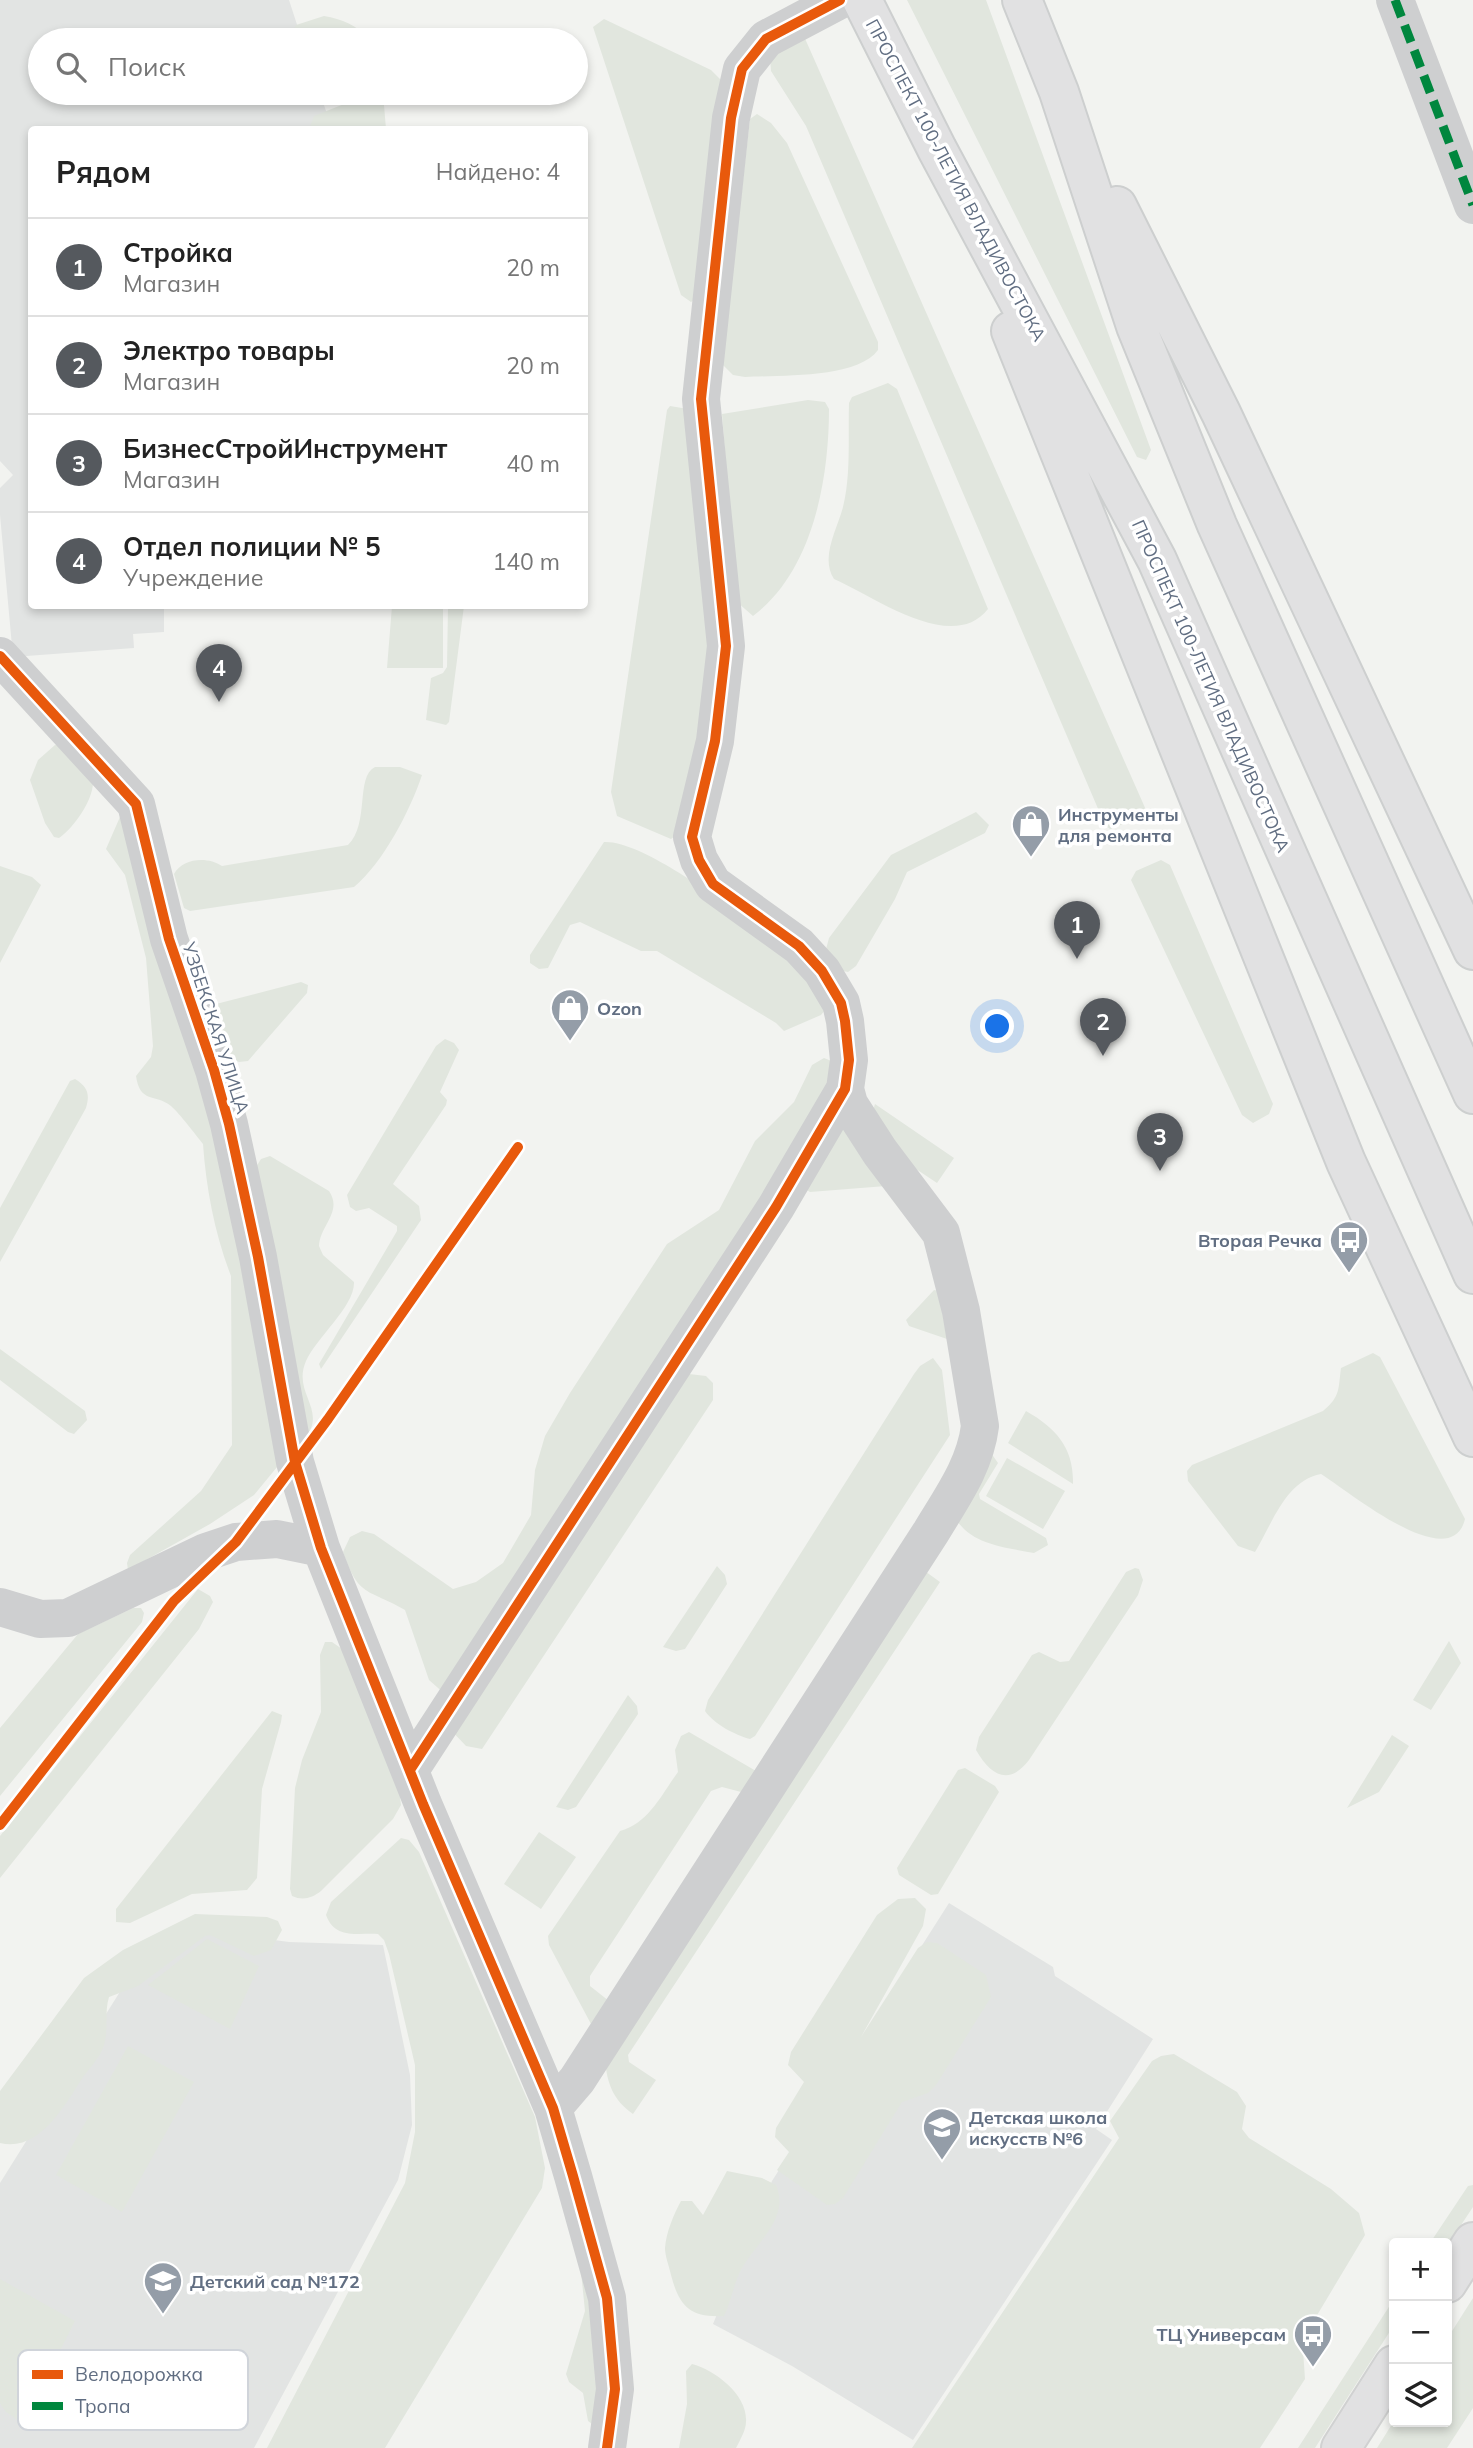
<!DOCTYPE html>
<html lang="ru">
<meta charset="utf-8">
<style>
body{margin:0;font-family:Mulish,sans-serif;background:#f2f2f2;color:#222}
.controls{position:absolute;right:21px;bottom:21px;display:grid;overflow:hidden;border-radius:7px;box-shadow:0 4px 10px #0003}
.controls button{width:63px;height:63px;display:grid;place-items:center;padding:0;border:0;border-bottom:2px solid #e0e0e0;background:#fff;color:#222;font:35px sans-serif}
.you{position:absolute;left:998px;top:1027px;width:24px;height:24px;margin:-18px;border:5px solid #fff;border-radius:50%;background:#1a73e8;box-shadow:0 0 0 10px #1a73e833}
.badge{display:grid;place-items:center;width:46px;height:46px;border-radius:50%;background:#55595e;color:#fff;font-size:23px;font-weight:700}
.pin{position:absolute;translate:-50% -58px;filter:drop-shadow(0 2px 4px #0008)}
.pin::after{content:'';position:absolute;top:37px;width:24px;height:21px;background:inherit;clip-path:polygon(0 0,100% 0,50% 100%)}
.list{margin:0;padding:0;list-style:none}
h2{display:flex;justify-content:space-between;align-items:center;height:91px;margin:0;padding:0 28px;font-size:30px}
h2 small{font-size:23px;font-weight:400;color:#767676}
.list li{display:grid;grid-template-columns:46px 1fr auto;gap:21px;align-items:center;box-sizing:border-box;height:98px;padding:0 28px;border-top:2px solid #e0e0e0}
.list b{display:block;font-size:26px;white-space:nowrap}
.list p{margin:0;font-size:23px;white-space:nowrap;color:#767676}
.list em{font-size:23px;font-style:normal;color:#767676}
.icon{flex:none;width:38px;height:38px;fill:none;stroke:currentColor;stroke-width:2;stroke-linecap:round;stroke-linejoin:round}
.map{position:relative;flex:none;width:1473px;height:2448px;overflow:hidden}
.search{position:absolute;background:#fff;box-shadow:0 4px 10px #0003;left:28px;top:28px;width:560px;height:77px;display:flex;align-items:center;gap:18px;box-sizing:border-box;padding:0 24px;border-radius:38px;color:#767676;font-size:26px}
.panel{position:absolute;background:#fff;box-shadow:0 4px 10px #0003;left:28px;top:126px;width:560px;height:483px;border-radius:7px}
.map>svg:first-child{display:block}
.built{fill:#e2e4e3}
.green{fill:#e1e6de}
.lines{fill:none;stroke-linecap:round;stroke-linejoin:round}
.secondary-casing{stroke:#d0d1d1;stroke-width:42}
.trunk-casing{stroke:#cdcfcf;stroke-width:42}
.minor{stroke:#cecfd0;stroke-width:38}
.secondary{stroke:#e1e1e2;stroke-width:38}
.trunk{stroke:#e1e1e2;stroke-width:38}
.quiet{stroke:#00873e;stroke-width:9;stroke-dasharray:18 9;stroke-linecap:butt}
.cycleway-casing{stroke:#fff;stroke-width:15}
.cycleway{stroke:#e8590c;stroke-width:10}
.labels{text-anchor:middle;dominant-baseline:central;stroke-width:7;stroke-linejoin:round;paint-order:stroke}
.street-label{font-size:18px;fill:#616e82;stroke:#fff}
.poi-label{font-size:18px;font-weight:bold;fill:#616e82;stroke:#fff;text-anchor:start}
.key{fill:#fff;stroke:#d0d4da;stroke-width:2}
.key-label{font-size:19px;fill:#616e82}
</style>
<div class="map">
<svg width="1473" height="2448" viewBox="0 0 1473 2448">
<rect width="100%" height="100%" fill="#f2f3f0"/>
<path class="built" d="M0,0H289L302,40H40V93H320L332,129L32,130V606H164V632L133,634L134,648L13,657L0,515V488L13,475L0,461Z
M949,1903L1053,1967L1055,1976L1153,2039L1096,2129L1112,2140L913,2440L792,2366L713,2324L772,2181Z
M200,1930L289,1942L383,1945L410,2075L412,2125L398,2180L254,2448H0V2183L138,1963Z"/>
<path class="green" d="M907,0H986L1151,450L1146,460L1137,457Z
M324,16C342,19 357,25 369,40H294L292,32L296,25Z
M604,19L711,70L723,82L697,298L691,302L681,295L593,27Z
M803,34L1146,810L1144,816L1110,829L1105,825L806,126L771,71L770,57Z
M346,93H383L386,129H309L314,116L344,104Z
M757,114L771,123L787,143L878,342V350C857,379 779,375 745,377L733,375L722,364L750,119Z
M888,383L897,389L988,609C952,655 872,595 834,579C820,557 837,530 843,507C851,475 848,436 849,403L852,397Z
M808,400L825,402L829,409C829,479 813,571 753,616L737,602L722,414Z
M670,406L688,409L706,611L709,690L675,836L671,839L617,816L611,792L667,410Z
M392,606H443V668H387Z
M448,606H464L449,722L446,725L426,720L431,678L443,673L447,667Z
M55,745L62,746L93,781C94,799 74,828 59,838L54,837L45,823L30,780L38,760Z
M375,767H400L422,775C410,811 383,863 354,887L190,911L184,908L174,874C182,858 208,856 222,866L348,845C370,824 355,777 375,767Z
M123,810L204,1074L282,1461L254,1495L210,1524L128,1570L127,1563L130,1555L201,1491L232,1445L231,1276C215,1235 206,1188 203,1144C195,1134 180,1114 171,1106C155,1093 140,1104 136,1076L151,1057L153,1046L146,958L125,875L106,849Z
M976,812L989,825L985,833L907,872L895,899L856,966L848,972L838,970L825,953L829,938L891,855Z
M604,842C638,840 710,893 739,913C746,944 765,935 785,949C795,956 817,997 825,1010L821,1015L784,1031L776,1023L657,951H641L580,922L570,925L548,968L539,969L530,963V955Z
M1161,860L1170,865L1273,1104L1269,1114L1253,1123L1242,1115L1131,880L1136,871Z
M0,866L32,877L41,885L0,963Z
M301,982L308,985L307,993L248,1061L239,1062L230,1058L213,1011L216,1004Z
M445,1039L454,1043L459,1050L440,1092L447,1100L446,1105L393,1184L419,1206L421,1220L321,1369L319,1364L397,1231V1226L369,1208L356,1211L350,1207L347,1195L436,1046Z
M824,1058L834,1062L842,1086L446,1695L429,1680L405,1610C367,1588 359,1598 343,1552L350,1537L362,1531L374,1534L453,1589L476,1582L503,1563L531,1515L535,1470L545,1436L570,1393L667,1244L719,1210L755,1141L794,1102L812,1065Z
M75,1079C88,1087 90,1094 86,1108L0,1262V1208L70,1081Z
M875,1104L954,1158L937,1183L886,1149L871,1117Z
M840,1122L886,1186L810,1192L802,1187Z
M270,1156L329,1191C343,1212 320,1225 319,1246L323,1255L354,1282C355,1306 316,1338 306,1361C292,1393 327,1409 306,1437L256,1167L261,1159Z
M934,1290L939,1291L947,1339L909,1326L906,1320Z
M0,1349L85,1411L87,1420L74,1434L68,1432L0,1380Z
M1373,1353L1380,1357L1465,1519C1451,1577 1347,1490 1321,1474C1286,1480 1272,1524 1255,1552L1238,1546L1188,1481L1187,1471L1192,1465L1323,1411C1341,1396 1338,1389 1341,1368Z
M933,1358L942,1370L950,1435L755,1736L750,1739C735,1735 714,1724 705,1711L708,1700L914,1374L920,1366Z
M689,1374L706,1376L713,1383V1400L482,1749L466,1746L448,1727Z
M1026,1411C1056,1428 1074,1448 1073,1484L1008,1443Z
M991,1453L998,1463L979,1494L980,1499L1046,1538L1048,1545L1034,1553C1004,1547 970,1545 954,1516Z
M1007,1458L1065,1491L1043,1529L986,1496Z
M717,1566L725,1575L727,1584L685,1649L676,1651L663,1647Z
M1135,1568L1139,1569L1143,1580L1138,1595L1029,1760C1009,1786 991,1776 976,1750L979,1737L1032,1655L1039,1652L1060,1662L1069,1661L1126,1572Z
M922,1569L940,1582L628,2055L629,2062L656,2080L633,2114C613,2100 607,2083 605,2060Z
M198,1589L210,1596L213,1602L199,1629L0,1878V1836Z
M133,1608H141L144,1613L142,1622L0,1796V1728L78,1634Z
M1449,1641L1461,1663L1431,1710L1413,1700Z
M325,1642H332L342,1649L399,1789L401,1805L393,1819L321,1891C312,1898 303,1901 292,1896L290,1889L295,1788L302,1760L321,1712L320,1655Z
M628,1695L637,1706L638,1714L576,1807L568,1810L556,1807Z
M272,1711L282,1715L281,1722L262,1789L257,1878L247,1890L192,1894L130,1923L116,1922V1909Z
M689,1732L756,1771L745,1793L722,1787L711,1791L590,1976V1986L609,2001L591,2024L549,1945L548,1936L620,1831C649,1823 661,1795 678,1772L675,1750L681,1736Z
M1392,1735L1409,1746L1379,1792L1347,1808Z
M965,1768L995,1786L999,1792L938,1894L931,1895L899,1875L897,1868L958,1770Z
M539,1832L576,1857L541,1909L504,1884Z
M401,1838L409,1840L419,1852L535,2117L545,2168L542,2188L385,2448H267L405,2183L415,2132V2065L389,1954L384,1940L378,1934C355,1933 335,1939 326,1915L331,1902Z
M915,1898L926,1909L923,1926L861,2037L918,1948L927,1942L937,1943L986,1975L991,1997L936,2085L928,2093L902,2102L843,2198L835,2204L827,2205L777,2170L789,2152L775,2137L776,2128L804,2082L788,2065L791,2052L877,1915L898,1899Z
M195,1914L267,1917L278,1921L282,1930L271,1950L254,1956L210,1935L205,1936L138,1986L109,1997C104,2013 109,2029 104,2045C101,2056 90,2068 83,2077C65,2105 39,2153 0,2143V2091L84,1978L123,1950Z
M207,1939L259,1966L230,2029L148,1985Z
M128,2046L194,2082L122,2212L56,2175Z
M1174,2054L1237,2092L1246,2106L1242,2129L1249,2138L1331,2189L1359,2213L1365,2235L1307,2332L1303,2350L1305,2379L1260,2448H912L1119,2138L1110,2121L1152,2061L1161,2056Z
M727,2171L762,2178L776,2185C791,2220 753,2244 739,2274C733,2287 731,2302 724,2316C690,2318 679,2306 671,2275C669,2266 665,2256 665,2248C666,2232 674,2214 681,2201H692L703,2215Z
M1473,2185V2207L1447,2246V2243H1430L1468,2186Z
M576,2223L604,2389L592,2424L588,2421L583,2393L569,2382L566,2374L585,2311Z
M0,2279L75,2321L23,2424L5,2411L0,2403Z
M1473,2298V2408L1447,2448H1377L1394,2421L1447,2422V2339Z
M1394,2299V2325L1315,2448H1298Z
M692,2364C715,2370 748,2395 746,2422C746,2430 740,2440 736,2448H679L687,2404L686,2371Z"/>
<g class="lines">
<g class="secondary-casing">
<path id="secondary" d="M1447,2283L1473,2242
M1341,2448L1394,2365"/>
</g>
<g class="trunk-casing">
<path id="trunk" d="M862,0L937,149L1157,560L1473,1274
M1022,0L1059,92L1136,326L1217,525L1473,1094
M1117,206L1221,413L1473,950
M1011,331L1346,1162L1473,1437"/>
</g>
<path class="minor" d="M1395,0L1473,205
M0,656L136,804L169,939L214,1070L229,1124L258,1257L295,1462L321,1548L423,1804L553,2108L573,2176L607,2298L615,2389L607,2448
M0,1607L40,1619L68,1618L206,1552L236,1542L277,1539L321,1548
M410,1770L776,1207L845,1089L849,1060L845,1021L841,1003L822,971L799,946L713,884L699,860L692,837L715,741L726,646L701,399L731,118L742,69L766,39L840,0
M553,2108L577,2080L931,1532C952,1497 975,1466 980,1426L961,1311L941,1233L880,1152L849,1104L845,1089"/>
<use href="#secondary" class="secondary"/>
<use href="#trunk" class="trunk"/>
<path class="quiet" d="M1395,0L1473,205"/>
<g class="cycleway-casing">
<path id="cycleway" d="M0,656L136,804L169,939L214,1070L229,1124L258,1257L295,1462L321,1548L423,1804L553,2108L573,2176L607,2298L615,2389L607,2448
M410,1770L776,1207L845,1089L849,1060L845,1021L841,1003L822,971L799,946L713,884L699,860L692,837L715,741L726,646L701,399L731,118L742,69L766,39L840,0
M0,1825L174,1601L236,1542L328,1419L518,1147"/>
</g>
<use href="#cycleway" class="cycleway"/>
</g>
<defs>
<g id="shop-pin" transform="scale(2.0125)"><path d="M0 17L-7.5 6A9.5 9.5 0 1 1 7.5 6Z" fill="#949da8" stroke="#fff"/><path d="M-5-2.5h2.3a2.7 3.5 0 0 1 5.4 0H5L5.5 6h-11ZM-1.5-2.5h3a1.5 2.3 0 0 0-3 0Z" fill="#fff"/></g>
<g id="bus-pin" transform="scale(2.0125)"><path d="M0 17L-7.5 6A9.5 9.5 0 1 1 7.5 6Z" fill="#949da8" stroke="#fff"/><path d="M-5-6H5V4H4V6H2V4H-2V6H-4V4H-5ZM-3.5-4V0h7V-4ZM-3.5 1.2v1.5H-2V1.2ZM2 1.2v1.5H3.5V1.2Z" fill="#fff"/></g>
<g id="school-pin" transform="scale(2.0125)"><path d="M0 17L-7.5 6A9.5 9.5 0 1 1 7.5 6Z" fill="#949da8" stroke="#fff"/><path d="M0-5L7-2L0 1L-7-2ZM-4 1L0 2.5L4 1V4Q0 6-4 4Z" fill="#fff"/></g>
</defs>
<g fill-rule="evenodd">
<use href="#shop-pin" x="1031" y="824"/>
<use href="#shop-pin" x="570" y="1008"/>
<use href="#bus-pin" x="1349" y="1240"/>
<use href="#school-pin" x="942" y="2127"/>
<use href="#school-pin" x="163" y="2281"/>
<use href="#bus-pin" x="1313" y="2334"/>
</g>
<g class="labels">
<g class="street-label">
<text transform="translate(956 180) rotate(62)">ПРОСПЕКТ 100-ЛЕТИЯ ВЛАДИВОСТОКА</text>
<text transform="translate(1211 686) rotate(66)">ПРОСПЕКТ 100-ЛЕТИЯ ВЛАДИВОСТОКА</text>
<text transform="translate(216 1028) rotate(72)">УЗБЕКСКАЯ УЛИЦА</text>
</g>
<g class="poi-label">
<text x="1058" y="814">Инструменты<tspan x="1058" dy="21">для ремонта</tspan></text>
<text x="597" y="1008">Ozon</text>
<text x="1322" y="1240" text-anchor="end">Вторая Речка</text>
<text x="969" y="2117">Детская школа<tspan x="969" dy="21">искусств №6</tspan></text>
<text x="190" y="2281">Детский сад №172</text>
<text x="1286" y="2334" text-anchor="end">ТЦ Универсам</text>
</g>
</g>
<rect x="18" y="2350" width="230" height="80" rx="10" class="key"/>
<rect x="32" y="2370" width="31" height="9" fill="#e8590c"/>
<rect x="32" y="2402" width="31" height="8" fill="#00873e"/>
<g class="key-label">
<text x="75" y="2381">Велодорожка</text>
<text x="75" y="2413">Тропа</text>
</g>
</svg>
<div class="controls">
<button>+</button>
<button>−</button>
<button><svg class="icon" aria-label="layers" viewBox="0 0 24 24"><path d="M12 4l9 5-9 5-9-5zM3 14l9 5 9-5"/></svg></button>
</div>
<div class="you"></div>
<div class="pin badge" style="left:1077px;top:959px">1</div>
<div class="pin badge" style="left:1103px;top:1056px">2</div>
<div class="pin badge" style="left:1160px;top:1171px">3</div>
<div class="pin badge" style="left:219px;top:702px">4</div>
<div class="search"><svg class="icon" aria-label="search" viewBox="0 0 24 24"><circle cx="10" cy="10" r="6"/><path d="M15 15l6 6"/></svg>Поиск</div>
<section class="panel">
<h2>Рядом<small>Найдено: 4</small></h2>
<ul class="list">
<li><span class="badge">1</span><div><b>Стройка</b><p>Магазин</p></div><em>20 m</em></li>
<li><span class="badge">2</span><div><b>Электро товары</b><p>Магазин</p></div><em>20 m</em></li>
<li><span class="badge">3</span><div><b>БизнесСтройИнструмент</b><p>Магазин</p></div><em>40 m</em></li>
<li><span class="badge">4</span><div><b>Отдел полиции № 5</b><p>Учреждение</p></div><em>140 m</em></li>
</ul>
</section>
</div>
